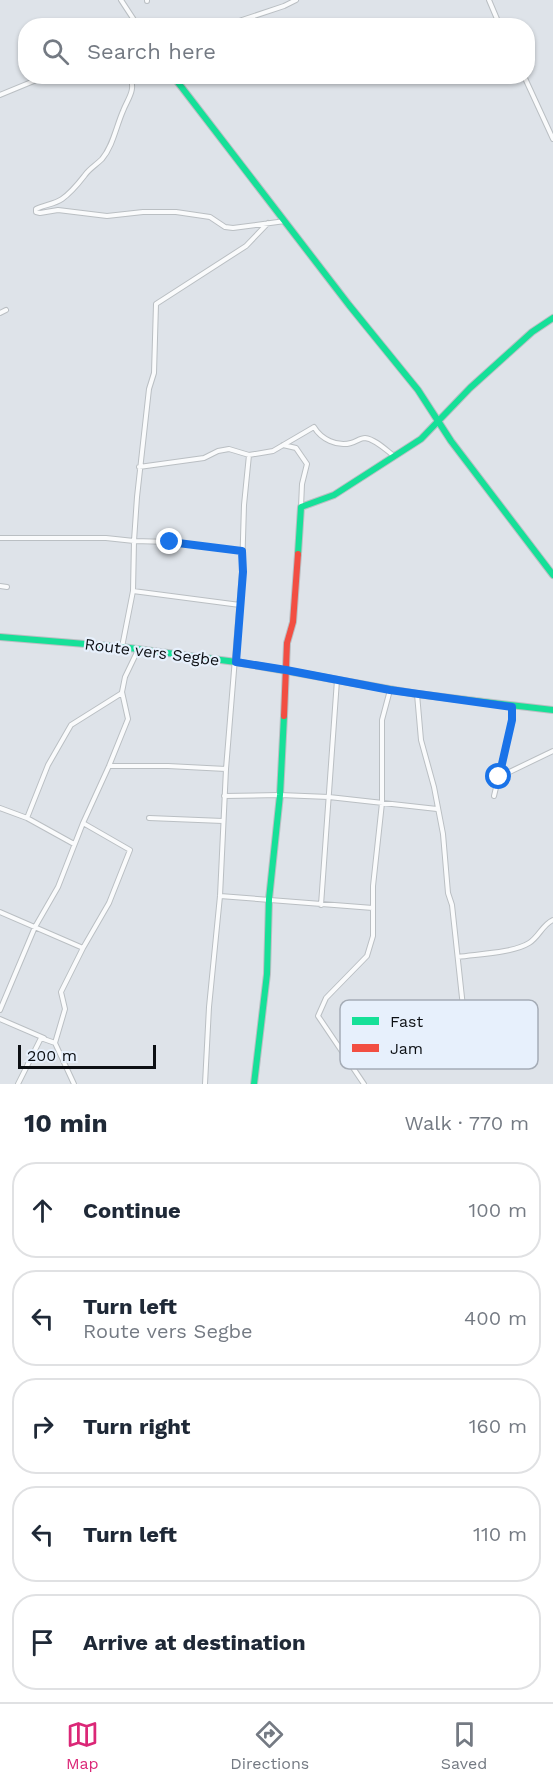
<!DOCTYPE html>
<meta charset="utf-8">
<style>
body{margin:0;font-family:"Work Sans",sans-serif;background:#f6f6f7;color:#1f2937}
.scale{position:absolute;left:18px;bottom:15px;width:138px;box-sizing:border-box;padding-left:6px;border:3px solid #0c0f13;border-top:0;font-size:16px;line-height:21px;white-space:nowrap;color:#0c0f13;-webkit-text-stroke:4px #e7f0fc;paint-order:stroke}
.stop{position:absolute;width:18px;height:18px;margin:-14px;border:4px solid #1a73e8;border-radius:50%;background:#fff}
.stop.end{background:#1a73e8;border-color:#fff;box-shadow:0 2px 6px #0008}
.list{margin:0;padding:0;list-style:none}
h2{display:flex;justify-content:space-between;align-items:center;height:78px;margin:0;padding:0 24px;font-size:26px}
h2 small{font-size:20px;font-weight:400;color:#747a83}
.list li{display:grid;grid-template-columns:39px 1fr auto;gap:18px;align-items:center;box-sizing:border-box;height:96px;margin:0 12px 12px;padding:0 12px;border:2px solid #e0e1e3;border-radius:24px}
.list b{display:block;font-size:22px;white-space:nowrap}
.list p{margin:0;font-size:20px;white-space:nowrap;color:#747a83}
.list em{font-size:20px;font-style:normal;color:#747a83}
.icon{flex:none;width:33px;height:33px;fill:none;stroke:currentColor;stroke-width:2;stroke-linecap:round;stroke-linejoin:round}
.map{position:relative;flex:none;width:553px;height:1084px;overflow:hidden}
.search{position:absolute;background:#fff;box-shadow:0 2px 4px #0004;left:18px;right:18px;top:18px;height:66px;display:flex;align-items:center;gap:15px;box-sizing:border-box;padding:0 21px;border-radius:24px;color:#747a83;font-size:22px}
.sheet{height:618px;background:#fff}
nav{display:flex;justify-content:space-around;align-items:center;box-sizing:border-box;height:84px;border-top:2px solid #e0e1e3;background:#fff;font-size:16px;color:#747a83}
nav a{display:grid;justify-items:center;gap:3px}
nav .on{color:#db2777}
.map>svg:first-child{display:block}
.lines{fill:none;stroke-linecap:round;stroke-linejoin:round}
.street-casing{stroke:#babfc3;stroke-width:6}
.fast-casing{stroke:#babfc3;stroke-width:8}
.jam-casing{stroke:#babfc3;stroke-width:8}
.street{stroke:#fafbfc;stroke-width:4}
.fast{stroke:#16e098;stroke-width:6}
.jam{stroke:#f24e42;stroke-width:6}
.route{stroke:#1a73e8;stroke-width:8}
.labels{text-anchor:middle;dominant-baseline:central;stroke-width:4.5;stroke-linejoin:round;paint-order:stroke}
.street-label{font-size:16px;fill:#0c0f13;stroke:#e7f0fc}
.key{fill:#e7f0fc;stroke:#a5acb6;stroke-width:1.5}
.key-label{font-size:16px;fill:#0c0f13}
</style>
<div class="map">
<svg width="553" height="1084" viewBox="0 0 553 1084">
<rect width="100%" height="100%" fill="#dee3e9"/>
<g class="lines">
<g class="street-casing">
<path id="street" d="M121,0L138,26
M489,0L500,26
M147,1V0
M224,26L284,6L296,0
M130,76C136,91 128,98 123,111C116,127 113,146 102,159C96,165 89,169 85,175C78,184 72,192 62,199C55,204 44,205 36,209V212L40,213L58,210L107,216L143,212H176L210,217L225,227L233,228L285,221
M524,76L553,139
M0,95L46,76
M0,313L6,310
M283,445L296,448L307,464L302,484L301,507
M139,467L204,458L218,451L229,449L249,455L273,451L314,427C321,439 337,447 351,443C356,442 360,438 365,438C375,439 386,450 394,456
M0,538H106L134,541L170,542L242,551
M0,586L7,587
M133,591L240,605
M122,647L133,591L134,541L137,497L149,389L154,373L156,304L246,246L268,223
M109,766H168L226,769
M499,777L553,751
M224,796L280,795L329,797L437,809
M494,796L512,720V707
M0,808L27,818L74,844
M27,818L48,765L71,725L122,693
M149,818L223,821
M220,896L373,908
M321,905L337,680
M0,912L83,948
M458,957C478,954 513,953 529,943C539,937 542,925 553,920
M0,1010L35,927L58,887L83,823L109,766L128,719L122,692L125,677L138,650
M0,1019L44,1038
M378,1027L464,1016L452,905L448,893L443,834L434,787L421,740L417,694
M18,1084L41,1038L55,1043
M74,1084L55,1043L65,1009L61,992L83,948L109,903L130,850L83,823
M205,1084L209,1007L220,896L226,769L242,572L244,505L249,455
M364,1084L318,1016L326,998L367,956L373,936V886L382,803V720L390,690"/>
</g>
<g class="fast-casing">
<path id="fast" d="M173,76L349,305L418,390L451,441L553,575
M298,554L301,507L334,495L421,439L470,388L532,332L553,318
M0,637L122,647L236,662L417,694L553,710
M254,1084L267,974L269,899L280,795L284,716"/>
</g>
<g class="jam-casing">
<path id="jam" d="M284,716L287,643L293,622L298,554"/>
</g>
<use href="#street" class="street"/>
<use href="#fast" class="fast"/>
<use href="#jam" class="jam"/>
</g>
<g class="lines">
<path class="route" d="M170,542L242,551L243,572L236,662L286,670L390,690L512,707V720L499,777"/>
</g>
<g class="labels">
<g class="street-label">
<text transform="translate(152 652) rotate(7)">Route vers Segbe</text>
</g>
</g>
<rect x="340" y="1000" width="198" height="69" rx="9" class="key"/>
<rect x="352" y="1017" width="27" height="8" fill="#16e098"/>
<rect x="352" y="1044" width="27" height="8" fill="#f24e42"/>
<g class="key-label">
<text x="390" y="1027">Fast</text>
<text x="390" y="1054">Jam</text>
</g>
</svg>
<div class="scale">200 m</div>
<div class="stop" style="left:499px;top:777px"></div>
<div class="stop end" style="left:170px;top:542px"></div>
<div class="search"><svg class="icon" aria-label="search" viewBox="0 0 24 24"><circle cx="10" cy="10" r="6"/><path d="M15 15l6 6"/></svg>Search here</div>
</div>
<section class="sheet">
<h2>10 min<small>Walk · 770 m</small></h2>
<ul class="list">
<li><svg class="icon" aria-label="ahead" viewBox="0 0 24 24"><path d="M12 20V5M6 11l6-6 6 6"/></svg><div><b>Continue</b></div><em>100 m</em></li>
<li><svg class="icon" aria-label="left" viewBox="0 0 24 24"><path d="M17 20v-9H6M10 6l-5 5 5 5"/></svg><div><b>Turn left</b><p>Route vers Segbe</p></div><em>400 m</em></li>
<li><svg class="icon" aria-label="right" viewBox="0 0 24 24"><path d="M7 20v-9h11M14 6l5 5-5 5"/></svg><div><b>Turn right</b></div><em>160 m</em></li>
<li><svg class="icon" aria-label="left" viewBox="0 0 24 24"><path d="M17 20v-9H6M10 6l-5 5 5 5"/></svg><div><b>Turn left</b></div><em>110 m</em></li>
<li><svg class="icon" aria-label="arrive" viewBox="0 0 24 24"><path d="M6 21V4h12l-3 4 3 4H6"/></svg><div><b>Arrive at destination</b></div></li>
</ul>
</section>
<nav>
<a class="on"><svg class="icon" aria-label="map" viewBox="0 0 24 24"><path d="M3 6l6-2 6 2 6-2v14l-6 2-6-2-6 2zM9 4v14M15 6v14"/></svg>Map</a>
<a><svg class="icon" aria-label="directions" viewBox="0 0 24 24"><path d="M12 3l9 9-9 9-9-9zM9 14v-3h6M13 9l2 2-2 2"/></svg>Directions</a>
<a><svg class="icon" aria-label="saved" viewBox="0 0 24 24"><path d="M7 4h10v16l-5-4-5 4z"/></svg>Saved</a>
</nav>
